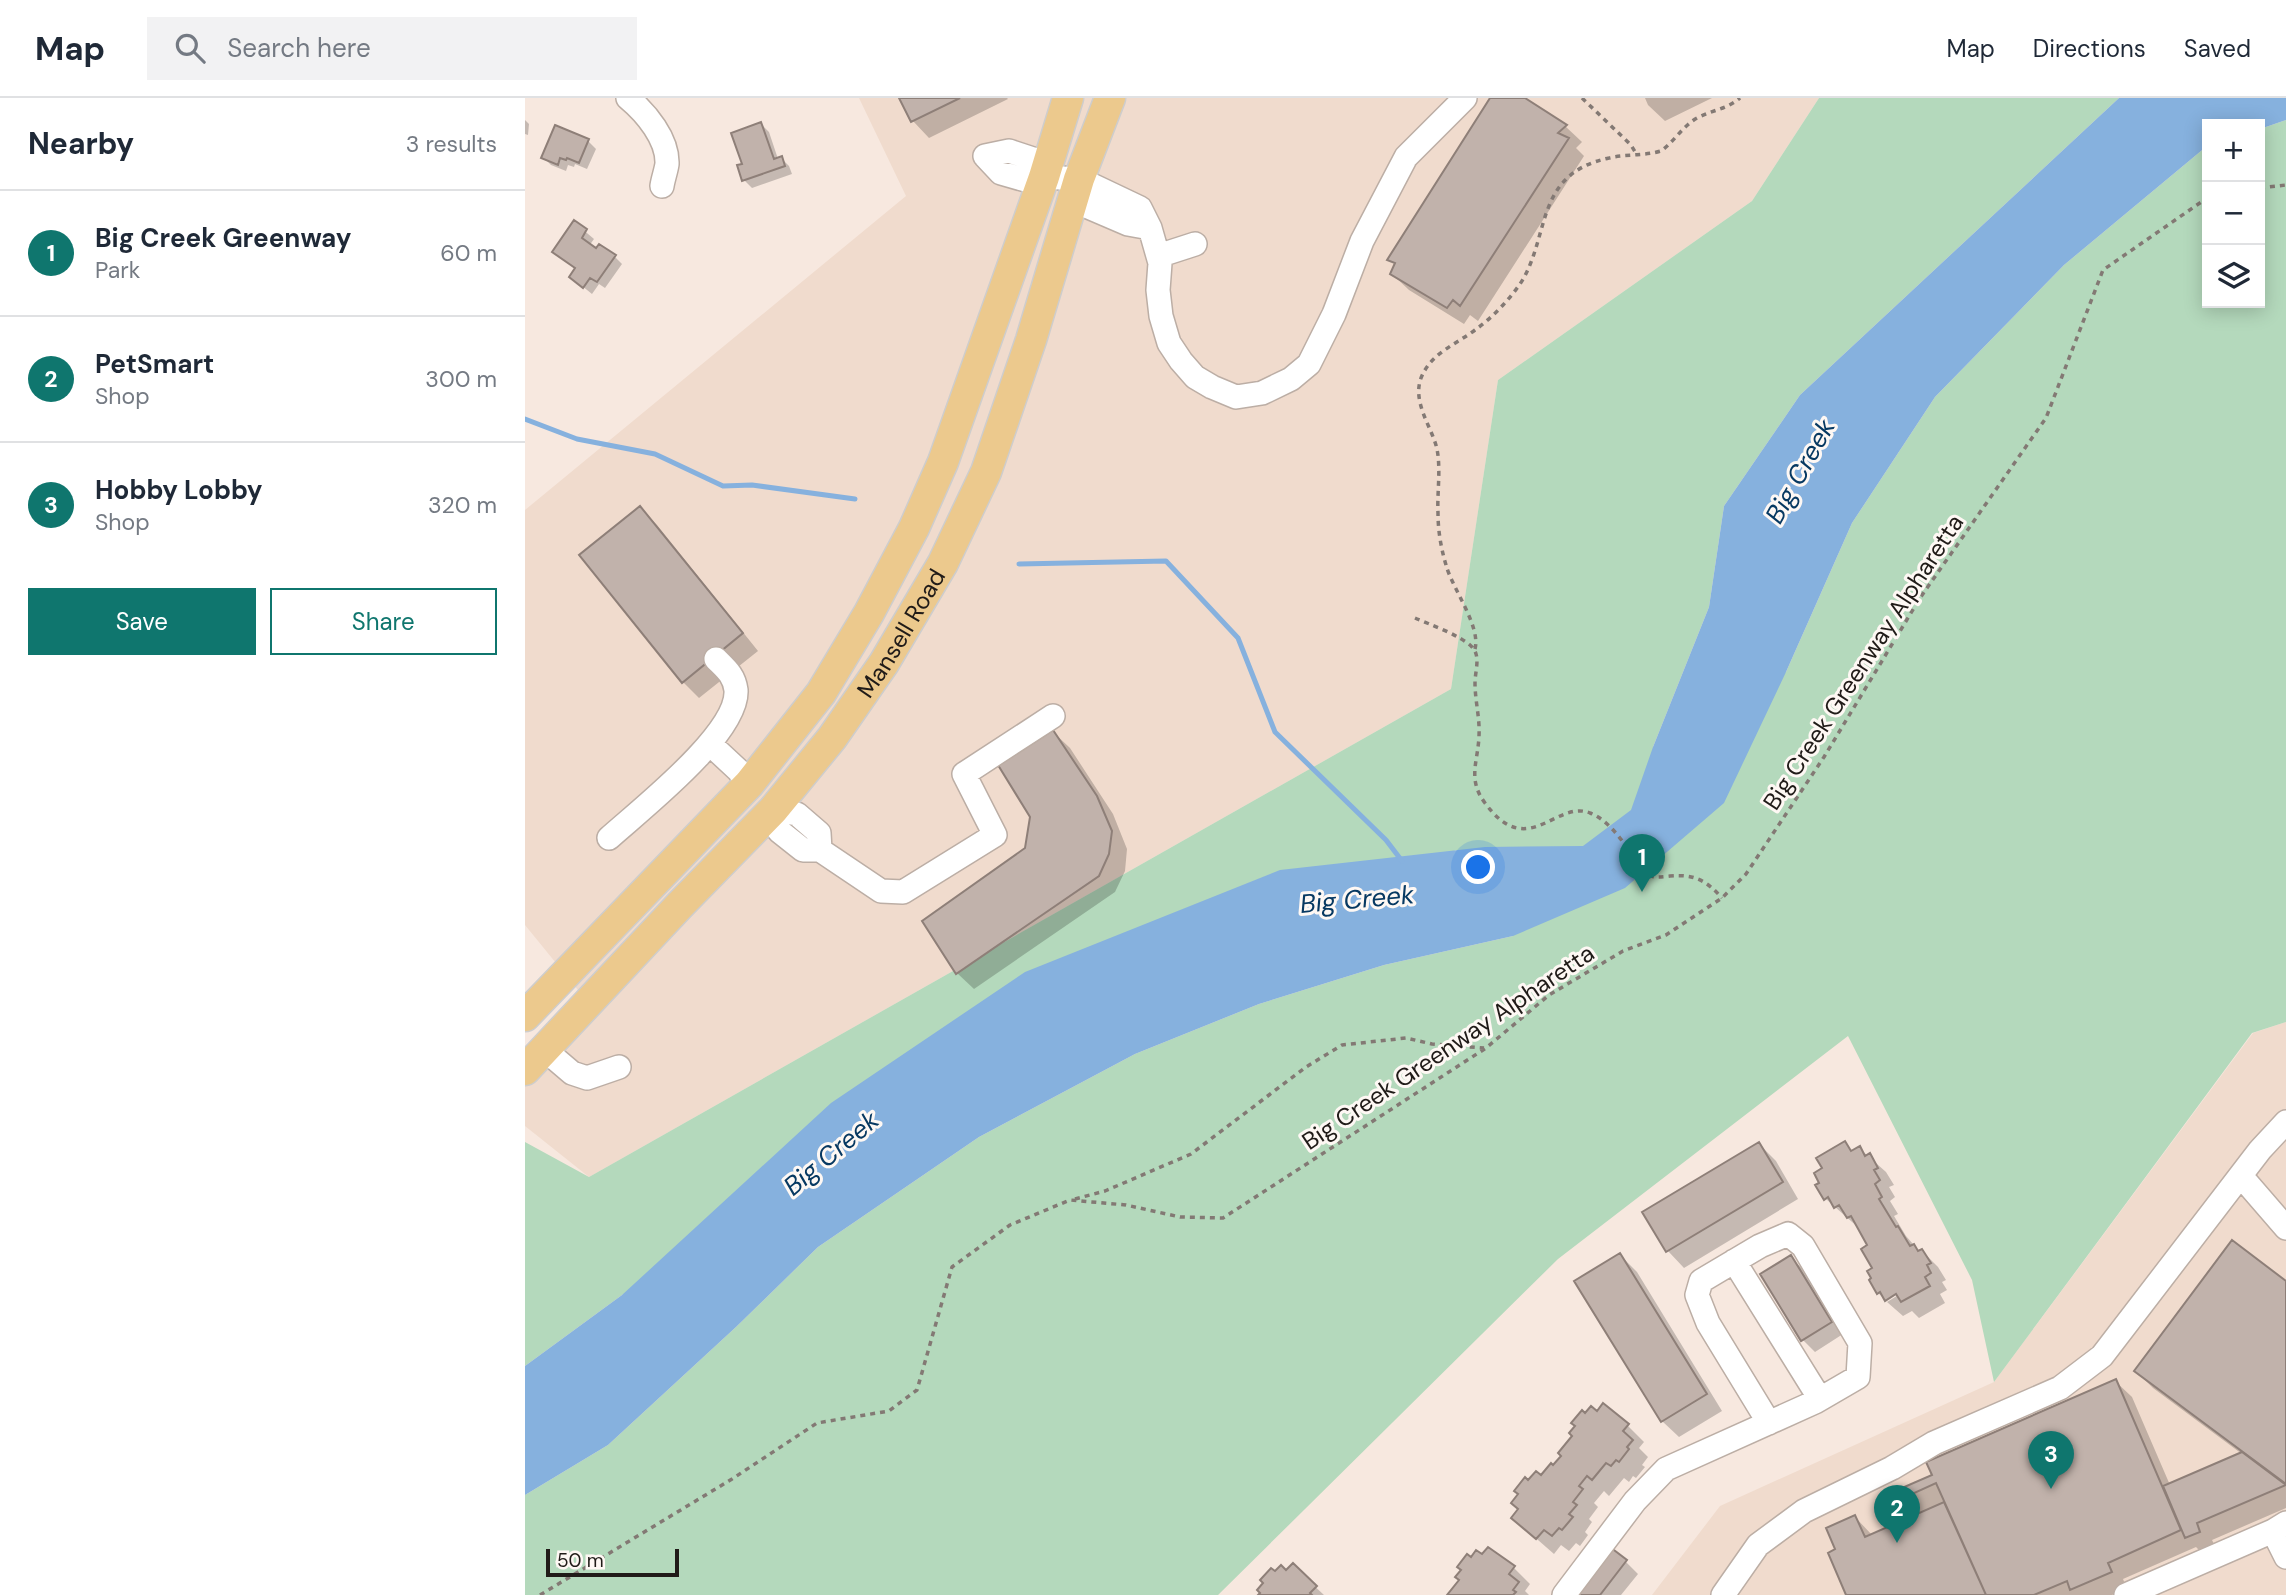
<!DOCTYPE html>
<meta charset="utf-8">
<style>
body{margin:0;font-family:"DM Sans",sans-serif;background:#f2f2f3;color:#1f2937}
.controls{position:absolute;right:21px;top:21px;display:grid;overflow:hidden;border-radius:0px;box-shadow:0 4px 18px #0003}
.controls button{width:63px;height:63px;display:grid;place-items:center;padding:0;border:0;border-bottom:2px solid #e0e1e3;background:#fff;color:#1f2937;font:35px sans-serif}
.scale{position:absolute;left:21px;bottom:18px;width:133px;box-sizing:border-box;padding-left:7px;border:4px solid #201b18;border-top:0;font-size:19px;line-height:24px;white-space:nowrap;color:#201b18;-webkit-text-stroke:5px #fef8f4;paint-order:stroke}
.you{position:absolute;left:954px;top:770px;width:24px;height:24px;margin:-18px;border:5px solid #fff;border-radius:50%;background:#1a73e8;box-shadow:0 0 0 10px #1a73e833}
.badge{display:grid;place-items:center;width:46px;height:46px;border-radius:50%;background:#0f766e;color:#fff;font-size:23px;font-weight:700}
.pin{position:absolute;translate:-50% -58px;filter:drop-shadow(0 2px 4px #0008)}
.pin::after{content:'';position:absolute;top:37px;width:24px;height:21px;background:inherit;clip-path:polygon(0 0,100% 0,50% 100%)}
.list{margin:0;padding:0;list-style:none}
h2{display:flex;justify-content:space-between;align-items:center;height:91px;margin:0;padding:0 28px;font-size:30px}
h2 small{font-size:23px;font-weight:400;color:#747a83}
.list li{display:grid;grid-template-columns:46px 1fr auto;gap:21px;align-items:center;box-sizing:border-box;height:126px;padding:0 28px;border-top:2px solid #e0e1e3}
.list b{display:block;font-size:26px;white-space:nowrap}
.list p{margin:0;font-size:23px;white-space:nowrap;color:#747a83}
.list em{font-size:23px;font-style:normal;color:#747a83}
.actions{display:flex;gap:14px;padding:21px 28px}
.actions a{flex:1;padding:16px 0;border:2px solid #0f766e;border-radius:0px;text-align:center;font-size:24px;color:#0f766e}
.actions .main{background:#0f766e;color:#fff}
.icon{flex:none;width:38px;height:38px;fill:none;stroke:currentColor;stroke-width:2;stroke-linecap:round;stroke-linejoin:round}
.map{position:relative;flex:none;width:1761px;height:1497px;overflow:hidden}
header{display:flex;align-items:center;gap:42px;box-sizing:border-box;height:98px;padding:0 35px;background:#fff;border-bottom:2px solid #e0e1e3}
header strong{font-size:33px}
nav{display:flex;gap:38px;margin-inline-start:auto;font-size:24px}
.search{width:490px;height:63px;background:#f2f2f3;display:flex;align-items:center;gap:18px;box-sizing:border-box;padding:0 24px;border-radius:0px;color:#747a83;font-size:26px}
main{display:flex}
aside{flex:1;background:#fff}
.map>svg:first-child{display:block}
.built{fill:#f0dbcd}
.green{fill:#b4d9bc}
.water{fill:#86b1de}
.shadow{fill:#0003}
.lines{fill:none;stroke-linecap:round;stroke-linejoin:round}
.stream{stroke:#86b1de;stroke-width:5}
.building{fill:#c1b2ab;stroke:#8e7f78;stroke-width:2}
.minor-casing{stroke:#bcaea5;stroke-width:26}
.major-casing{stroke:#cecdcc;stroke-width:33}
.path{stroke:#837974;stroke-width:3.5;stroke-dasharray:5 5;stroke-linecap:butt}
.minor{stroke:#fff;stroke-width:23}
.major{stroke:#ecc98d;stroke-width:30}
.labels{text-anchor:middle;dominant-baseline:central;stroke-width:6;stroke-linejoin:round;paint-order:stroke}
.street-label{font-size:24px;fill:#201b18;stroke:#fef8f4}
.water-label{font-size:26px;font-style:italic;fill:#073962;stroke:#fef8f4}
</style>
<header>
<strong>Map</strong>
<div class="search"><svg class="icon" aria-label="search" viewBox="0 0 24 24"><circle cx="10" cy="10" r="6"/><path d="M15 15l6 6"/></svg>Search here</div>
<nav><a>Map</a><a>Directions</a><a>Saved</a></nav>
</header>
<main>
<aside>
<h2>Nearby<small>3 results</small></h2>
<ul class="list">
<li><span class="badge">1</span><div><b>Big Creek Greenway</b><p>Park</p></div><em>60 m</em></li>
<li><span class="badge">2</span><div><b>PetSmart</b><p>Shop</p></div><em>300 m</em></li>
<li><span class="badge">3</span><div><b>Hobby Lobby</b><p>Shop</p></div><em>320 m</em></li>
</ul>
<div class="actions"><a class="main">Save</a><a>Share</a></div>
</aside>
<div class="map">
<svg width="1761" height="1497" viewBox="0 0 1761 1497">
<rect width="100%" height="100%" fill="#f7e8df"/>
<path class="built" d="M334,0H1294L1227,103L973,282L926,591L64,1079L0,1028V962L57,897L0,827V412L381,98Z
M1761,924V1497H1127L1195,1408L1469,1284L1728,935Z"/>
<path class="green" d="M1294,0H1594L1275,297L1199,408L1184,509L1128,649L1261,574L1327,425L1410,299L1539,167L1682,48V205H1735V31L1761,22V924L1727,935L1469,1284L1447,1182L1323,938L1033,1161L693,1497H0V1397L83,1347L211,1229L293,1149L454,1039L610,956L734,906L859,867L988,838L931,752L97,1197L0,1268V1044L64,1079L926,591L973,282L1227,103Z"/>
<path class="water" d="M1594,0H1761V22L1735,31V26H1682V48L1539,167L1410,299L1327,425L1261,574L1199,705L1100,790L988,838L859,867L734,906L610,956L454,1039L293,1149L211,1229L83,1347L0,1397V1268L97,1197L306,1005L500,874L755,772L960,749L1058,748L1106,712L1128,649L1184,509L1199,408L1275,297Z"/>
<path class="shadow" d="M376,0H482L483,1L404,40L388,23Z
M967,0H997L1040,28L1057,44L1051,50L1059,58L953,223L945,217L939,226L884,192L867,176L871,168L864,161Z
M1120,0H1187L1140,23L1123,7Z
M0,22L4,26L3,37L0,36Z
M236,26L244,34L253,61L256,60L264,68L267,76L227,90L219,82V67Z
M63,43L71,51L62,71L50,66L49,69L43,67L41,73L26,67L18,59Z
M49,124L69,141L64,148L89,158L97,166L80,190L74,186L67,196L46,179L51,171L29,153Z
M115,410L132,427L233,553L174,600L158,584Z
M528,634L545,650L588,716L602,751L600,773L590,794L449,891L432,875L502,751Z
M1319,1045L1328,1054L1334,1050L1361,1074L1369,1087L1364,1089L1370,1099L1365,1103L1373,1116L1369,1118L1381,1138L1395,1154L1397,1153L1413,1169L1421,1182L1417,1184L1422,1192L1415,1196L1420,1205L1394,1220L1387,1213L1378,1218L1362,1204L1380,1193L1378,1190L1361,1202L1353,1195L1346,1182L1350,1171L1345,1147L1335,1131L1301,1101L1297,1085L1300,1071Z
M1234,1046L1251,1063L1273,1101L1159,1170L1143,1153L1120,1115Z
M1095,1157L1112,1174L1197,1313L1154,1339L1137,1323Z
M1265,1159L1278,1171L1318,1236L1290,1254L1278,1242Z
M1761,1185V1410L1687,1442L1691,1450L1678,1456L1671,1449L1598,1481L1602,1491L1587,1497H1323L1313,1452L1330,1419L1347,1437L1392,1417L1376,1401L1410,1378L1590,1283L1607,1299L1645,1387L1717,1356L1628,1290L1611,1273Z
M1102,1327L1119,1344L1114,1350L1123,1359L1117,1367L1120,1369L1111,1380L1108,1378L1104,1384L1099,1380L1084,1398L1079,1393L1069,1405L1073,1409L1064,1421L1067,1424L1060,1434L1063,1437L1055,1448L1051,1445L1044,1453L1036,1447L1029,1456L988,1420L1016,1380L1029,1370Z
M1101,1464L1113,1476L1096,1497H1050Z
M768,1468L799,1497H736L761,1475Z
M989,1470L1005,1486L1000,1493L1004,1497H924Z"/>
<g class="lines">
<path class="stream" d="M0,321L52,341L130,356L198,388L227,387L330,401
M494,466L641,463L713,540L750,634L861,742L877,763"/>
</g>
<path class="building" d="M374,0H435L386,24Z
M965,0H1000L1042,27L1033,35L1044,40L935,208L928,202L922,210L865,176L870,165L862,162Z
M236,24L249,61L257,58L260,68L217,83L212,67L217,66L206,35Z
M30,27L64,41L54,65L42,60L41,62L35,60L33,67L16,60Z
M49,122L62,131L57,140L71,150L74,146L91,157L72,184L65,180L58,190L44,179L50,170L27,154Z
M115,408L218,535L157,585L54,457Z
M528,632L572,698L587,733L584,756L574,778L431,876L397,823L500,750L505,719L473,667Z
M1320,1043L1326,1053L1335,1048L1340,1058L1345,1055L1353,1070L1349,1072L1355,1082L1350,1086L1357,1099L1354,1101L1371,1129L1373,1128L1385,1148L1389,1146L1393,1153L1397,1151L1406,1165L1402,1167L1406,1175L1400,1179L1405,1188L1376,1204L1371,1196L1360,1203L1355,1194L1352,1196L1344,1182L1346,1180L1342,1173L1347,1170L1336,1151L1342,1147L1326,1118L1322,1120L1314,1107L1309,1110L1303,1099L1299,1102L1290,1087L1294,1085L1289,1075L1297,1070L1291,1060Z
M1234,1044L1258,1084L1141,1154L1117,1114Z
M1707,1142L1761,1183V1386L1609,1273Z
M1095,1155L1182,1296L1136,1324L1049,1183Z
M1266,1157L1307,1224L1276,1243L1235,1176Z
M1591,1281L1656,1432L1583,1465L1587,1474L1545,1492L1542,1483L1509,1497H1461L1411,1385L1374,1402L1370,1393L1407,1377L1401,1364Z
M1078,1305L1104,1326L1098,1333L1108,1342L1102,1349L1104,1351L1094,1364L1091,1362L1086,1368L1081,1365L1067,1382L1062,1378L1054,1388L1058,1391L1048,1404L1052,1407L1044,1416L1048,1419L1037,1432L1034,1430L1027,1438L1019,1432L1011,1441L986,1420L993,1411L986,1405L993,1396L989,1393L1000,1379L1003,1382L1011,1373L1016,1377L1026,1365L1028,1367L1036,1358L1033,1355L1047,1338L1044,1335L1050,1328L1046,1325L1057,1312L1060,1315L1066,1308L1072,1313Z
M1717,1354L1761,1387L1672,1425L1675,1434L1660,1440L1638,1388Z
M1419,1404L1461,1497H1321L1303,1455L1310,1451L1301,1430L1330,1417L1340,1439Z
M963,1449L990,1468L984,1476L994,1484L988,1492L991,1494L988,1497H922L934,1482L930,1479L936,1472L932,1469L942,1456L946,1459L951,1452L957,1456Z
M1085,1449L1102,1462L1075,1497H1048Z
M768,1465L792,1488L785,1495L787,1497H733L735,1495L732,1492L738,1485L735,1482L746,1470L750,1473L756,1467L761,1472Z"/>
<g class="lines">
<g class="minor-casing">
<path id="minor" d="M103,0C121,15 143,41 142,66C141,73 138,81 137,88
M460,58L476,75L504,83L519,79L554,81L615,110L625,130L635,165L633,192L636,218L644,245L656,263L670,279L687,289L711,299L737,295L766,281L784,266L809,216L837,143L881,59L940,0
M460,58L484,53L511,62L519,79
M547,102L603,126L625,130
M633,158L670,146
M185,646L213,672L224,686
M84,740C115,712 214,635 211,592C209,577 201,571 191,561
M295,752L294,735L272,716L248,712L254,733L278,752H295L356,793L378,794L470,737L439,676L528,618
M20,952L47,975L62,980L94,969
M1716,1078L1761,1130
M1209,1163L1295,1301
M1748,1433L1761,1459
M1039,1497L1110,1403L1141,1371L1290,1304L1333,1279L1335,1245L1278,1148L1263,1136L1235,1148L1176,1183L1172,1197L1183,1225L1244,1325
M1198,1497L1233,1447L1279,1413L1367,1370L1409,1345L1535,1290L1577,1258L1735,1052L1761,1024
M1601,1497L1748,1433L1761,1425"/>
</g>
<g class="major-casing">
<g id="major">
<path d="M0,918L224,686L296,595L344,515L389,430L418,364L519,79L543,0"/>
<path id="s1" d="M0,972L154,808L248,712L307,640L359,565L418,465L461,374L506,242L554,81L585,0"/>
</g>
</g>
<path class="path" d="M1057,0L1106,47L1112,57
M1735,90L1761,87
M890,520C906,527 935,537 947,549C956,558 950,573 950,585C950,603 955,620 954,638C953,664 942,681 960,705C1003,764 1031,701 1065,715C1089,724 1106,757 1121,777C1130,780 1136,779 1145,778C1169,776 1181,782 1197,800
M950,551C956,528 927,490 921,467C916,450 913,433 913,415C912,394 916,372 912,351C907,329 887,305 896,280C906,255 930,247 950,232C967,220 983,203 995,186C1026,139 1008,76 1084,60C1101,56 1119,58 1136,53C1150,43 1158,27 1174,19C1188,12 1202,11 1215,0
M550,1101L580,1093L666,1056L781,969L817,947L881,940L907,946L959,950
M15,1497L207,1381L292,1325L364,1313L392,1292L427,1169L485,1127L545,1102L601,1107L655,1119L698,1120L961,950L1024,897L1098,853L1141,837L1197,800L1221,776L1299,659L1395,500L1521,320L1578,172L1682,100"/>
<use href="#minor" class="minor"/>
<use href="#major" class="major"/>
</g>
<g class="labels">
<g class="street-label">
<text stroke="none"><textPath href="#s1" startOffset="578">Mansell Road</textPath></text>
<text transform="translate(1338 564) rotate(-57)">Big Creek Greenway Alpharetta</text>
<text transform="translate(923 949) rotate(-34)">Big Creek Greenway Alpharetta</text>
</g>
<g class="water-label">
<text transform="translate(1275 373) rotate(-61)">Big Creek</text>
<text transform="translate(832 801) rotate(-5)">Big Creek</text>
<text transform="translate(306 1055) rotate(-40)">Big Creek</text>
</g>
</g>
</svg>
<div class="controls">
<button>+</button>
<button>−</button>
<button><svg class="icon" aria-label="layers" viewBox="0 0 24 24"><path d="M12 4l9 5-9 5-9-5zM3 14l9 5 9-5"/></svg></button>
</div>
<div class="scale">50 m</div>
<div class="you"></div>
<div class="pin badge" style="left:1117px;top:794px">1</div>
<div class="pin badge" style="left:1372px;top:1445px">2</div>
<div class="pin badge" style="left:1526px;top:1391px">3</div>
</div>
</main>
